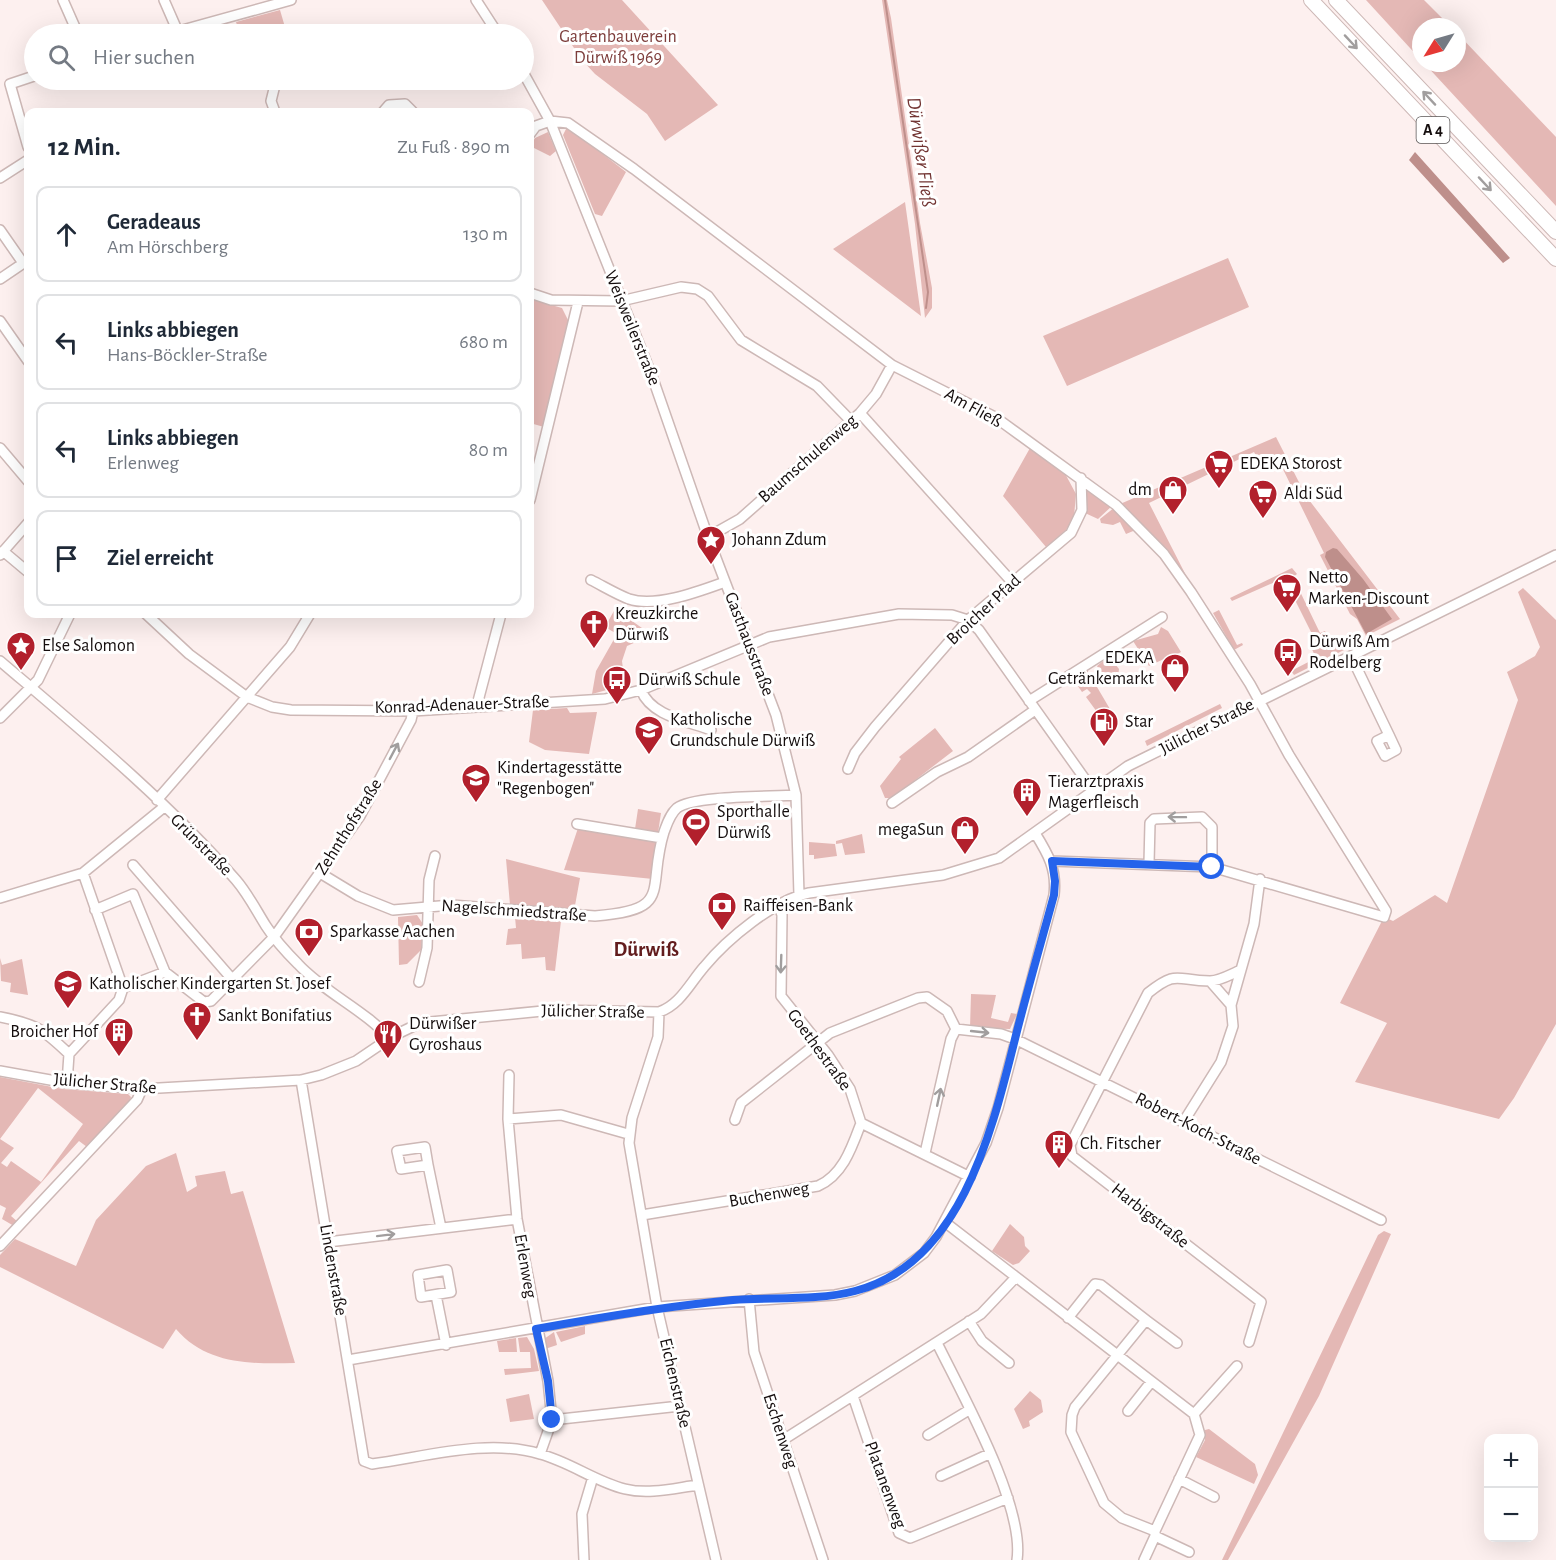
<!DOCTYPE html>
<html lang="de">
<meta charset="utf-8">
<style>
body{margin:0;font-family:"Alegreya Sans",sans-serif;background:#f6f6f7;color:#1f2937}
.controls{position:absolute;right:18px;bottom:18px;display:grid;overflow:hidden;border-radius:12px;box-shadow:0 6px 24px #0002}
.controls button{width:54px;height:54px;display:grid;place-items:center;padding:0;border:0;border-bottom:2px solid #e0e1e3;background:#fff;color:#1f2937;font:30px sans-serif}
.compass{position:absolute;left:1412px;top:18px;width:54px;height:54px;border-radius:50%;background:#fff;box-shadow:0 6px 24px #0002;rotate:233deg}
.stop{position:absolute;width:18px;height:18px;margin:-14px;border:4px solid #2563eb;border-radius:50%;background:#fff}
.stop.end{background:#2563eb;border-color:#fff;box-shadow:0 2px 6px #0008}
.list{margin:0;padding:0;list-style:none}
h2{display:flex;justify-content:space-between;align-items:center;height:78px;margin:0;padding:0 24px;font-size:26px}
h2 small{font-size:20px;font-weight:400;color:#747a83}
.list li{display:grid;grid-template-columns:39px 1fr auto;gap:18px;align-items:center;box-sizing:border-box;height:96px;margin:0 12px 12px;padding:0 12px;border:2px solid #e0e1e3;border-radius:12px}
.list b{display:block;font-size:22px;white-space:nowrap}
.list p{margin:0;font-size:20px;white-space:nowrap;color:#747a83}
.list em{font-size:20px;font-style:normal;color:#747a83}
.icon{flex:none;width:33px;height:33px;fill:none;stroke:currentColor;stroke-width:2;stroke-linecap:round;stroke-linejoin:round}
.map{position:relative;flex:none;width:1556px;height:1560px;overflow:hidden}
.search{position:absolute;background:#fff;box-shadow:0 6px 24px #0002;left:24px;top:24px;width:510px;height:66px;display:flex;align-items:center;gap:15px;box-sizing:border-box;padding:0 21px;border-radius:33px;color:#747a83;font-size:22px}
.panel{position:absolute;background:#fff;box-shadow:0 6px 24px #0002;left:24px;top:108px;width:510px;height:510px;border-radius:12px}
.map>svg:first-child{display:block}
.green{fill:#e4b8b5;fill-rule:evenodd}
.water{fill:#be8f8b}
.lines{fill:none;stroke-linecap:round;stroke-linejoin:round}
.stream{stroke:#be8f8b;stroke-width:2}
.minor-casing{stroke:#cdb8b6;stroke-width:12}
.highway-casing{stroke:#cdb8b6;stroke-width:16}
.minor{stroke:#fff;stroke-width:9}
.highway{stroke:#fff;stroke-width:14}
.oneway{stroke:#a19e9e}
.route{stroke:#2563eb;stroke-width:8}
.labels{text-anchor:middle;dominant-baseline:central;stroke-width:6;stroke-linejoin:round;paint-order:stroke}
.shield{fill:#fff;stroke:#5a5656;stroke-width:1.5}
.shield-label{font-size:16px;font-weight:bold;fill:#140d0d}
.park-label{font-size:18px;fill:#7d3d3b;stroke:#fff}
.street-label{font-size:18px;fill:#140d0d;stroke:#fff}
.poi-label{font-size:18px;fill:#140d0d;stroke:#fff;text-anchor:start}
.water-label{font-size:20px;font-style:italic;fill:#723432;stroke:#fff}
.quarter-label{font-size:21px;font-weight:bold;fill:#621d1e;stroke:#fff}
</style>
<div class="map">
<svg width="1556" height="1560" viewBox="0 0 1556 1560">
<rect width="100%" height="100%" fill="#fdf0ef"/>
<path class="green" d="M542,0H622L718,105L665,141L647,114L595,74L582,60Z
M882,0H887L891,18L920,223L932,288V308L925,318L915,224Z
M1366,0H1424L1451,27H1421V60Z
M280,10L287,34H240L236,22Z
M1457,33L1556,137V206L1424,63H1457Z
M569,128L626,172L602,216L595,214L563,135L566,129Z
M548,132L556,151L550,156L530,146L535,138Z
M905,202L921,316L833,249Z
M1228,258L1249,307L1067,386L1043,336Z
M530,299L562,308L570,324L544,427L530,423Z
M1276,437L1306,496L1400,619L1366,636L1357,619L1350,614L1320,555L1324,553L1278,459L1262,467L1254,452L1149,503L1195,593L1120,504Z
M1030,448L1061,466L1076,494L1074,517L1066,530L1046,547L1003,496Z
M1087,487L1113,505L1098,519L1085,513Z
M1115,507L1138,529L1126,534L1120,522L1113,525L1101,523L1100,519Z
M1292,568L1297,574L1293,577L1320,633L1325,631L1331,643L1347,635L1352,646L1294,675L1291,671L1316,658L1310,645L1316,642L1284,578L1232,601L1230,598Z
M1523,588L1556,620V1024L1514,1098L1499,1119L1355,1082L1387,1023L1340,1003L1384,917L1393,921L1435,895L1447,903L1518,700L1507,672L1535,656L1540,647L1518,592Z
M615,609L642,628L636,642L627,646L622,661L625,685L592,694L596,671L617,634L605,627Z
M1219,610L1237,645L1242,643L1243,645L1234,650L1213,613Z
M1161,627L1168,631L1181,652L1174,656L1186,676L1179,681L1166,658L1149,666L1133,641L1158,634Z
M1109,656L1119,669L1118,677L1111,681L1103,677L1097,666Z
M1087,670L1117,721L1108,727L1086,697L1091,693L1087,689L1082,692L1073,679Z
M1220,704L1222,708L1147,746L1145,741Z
M567,708L570,713L597,712L589,754L545,750L529,742L533,710Z
M935,728L953,751L892,798H885L880,786L901,759L899,757Z
M638,809L661,813L658,833L635,829Z
M578,828L656,841L659,843L653,879L564,870Z
M862,834L865,853L845,855L842,843L836,844V841Z
M809,842L835,844L837,856L814,859V855H809Z
M506,859L580,878L574,911L510,905Z
M417,915L423,924L421,950L407,964L399,965L398,917Z
M515,917L561,921L555,971L546,970L545,957L522,959L521,944L506,945L508,929L516,928Z
M0,958L2,965L22,959L28,995L10,992L11,983L1,981Z
M971,994L996,995L991,1018L1008,1022L1011,1013L1017,1014L1010,1029L970,1028Z
M0,1077L63,1089L128,1094L131,1097L129,1103L87,1147L79,1141L11,1216L18,1222L14,1226L2,1219L6,1208L0,1205ZM38,1088L83,1124L41,1182L11,1161L7,1167L1,1163L14,1148L0,1139Z
M176,1153L187,1192L197,1186L195,1176L225,1171L231,1194L243,1191L295,1363C251,1364 207,1365 176,1329L163,1349L0,1267V1255L15,1239L76,1266L96,1220L146,1166Z
M1010,1224L1024,1237L1025,1246L1030,1251L1019,1263L1013,1265L992,1251Z
M1384,1231L1391,1234L1319,1396L1228,1560H1222L1378,1235Z
M585,1326V1334L561,1342L556,1332Z
M554,1332L557,1345L545,1349L544,1339Z
M527,1337L534,1349L539,1371L505,1375L504,1369L531,1368L530,1352H520L518,1338Z
M516,1338L517,1352H499L497,1341Z
M1030,1391L1041,1400L1043,1412L1029,1421L1030,1426L1023,1429L1014,1409Z
M529,1394L534,1419L510,1422L506,1399Z
M1209,1429L1255,1464L1258,1475L1254,1484L1196,1457L1205,1440V1430Z"/>
<path class="water" d="M1415,152L1510,258L1503,263L1409,160Z
M1333,548L1337,549L1363,579L1392,619L1366,634L1325,557L1326,552Z"/>
<g class="lines">
<path class="stream" d="M885,0L928,292L926,308"/>
<g class="minor-casing">
<path id="minor" d="M63,0L78,34
M164,0L178,32
M476,0L498,34
M168,34L291,0
M524,74L550,121L652,376L708,537L776,715L796,795L799,895
M274,89L271,101L275,112
M383,112L389,105L405,104L413,112
M530,134L536,126L550,121L568,123L634,169L892,365L995,417L1116,505L1164,554L1191,592L1250,684L1289,755L1386,911L1384,917L1212,867L1052,861
M28,147L10,84L34,76
M0,178L28,160
M0,230L23,263
M0,279L28,260
M530,293L551,300L621,301L681,287L697,289L708,296L741,340L817,386L850,420
M0,321L28,361
M860,413L1012,582
M0,448L28,481
M530,500L578,302
M708,537L740,519L860,413L876,394L892,365
M3,551L28,572
M0,555L28,523
M591,580C603,586 616,594 629,599C656,608 700,591 725,582
M146,614L189,654L247,697L272,707L291,710L413,711L605,699L641,690L769,637L899,614L952,615L968,620L979,630L1092,789
M1351,656L1389,735
M0,661C81,730 166,800 236,880C248,894 256,910 266,926C275,940 286,952 298,964C325,993 366,1011 389,1038
M641,690C651,716 687,721 711,730
M1029,701L1162,617
M477,705L501,614
M0,718L38,680L70,614
M1389,735L1396,750L1385,756L1377,741Z
M848,769L855,753L875,727L968,620L1071,533L1082,510L1081,478
M157,800L290,647L310,614
M892,803L937,772L968,757L1035,710
M577,824L662,838
M1149,863L1150,823L1154,819L1202,817L1212,827V867
M133,865L232,979
M320,873L358,896L393,910L451,905L595,916C675,910 646,890 664,832C667,824 670,814 677,808C694,795 772,797 796,795
M0,898L83,873L164,807
M779,906L782,915L781,996L828,1055L850,1089L861,1123L970,1177
M95,910L133,894L165,972L204,1002L211,1001L274,937L360,816L411,720L413,711
M1241,970C1231,974 1220,981 1210,981C1176,981 1178,969 1148,993L1070,1145L1072,1156L1261,1302L1249,1342
M1210,981L1231,1005
M419,982L427,948L429,880L435,856
M123,988L165,972
M659,1012L658,1037L632,1118L629,1143L657,1307L716,1560
M0,1017C36,1024 43,1029 69,1054L67,1083
M69,1054L119,1000L123,988L83,873
M0,1071L67,1083L142,1089L301,1080L321,1075L356,1061L393,1036L420,1023L553,1010L659,1012C680,1005 690,983 704,967C727,939 774,900 809,893L943,875L999,858L1128,766L1556,555
M509,1075L508,1119L517,1219L548,1381L552,1420L540,1454
M301,1080L364,1461L372,1464C425,1457 488,1438 540,1454C570,1462 596,1482 625,1489C649,1495 675,1488 698,1485
M508,1119L561,1115L628,1134
M735,1120L741,1103L830,1033L918,998L927,997L947,1011L956,1029
M1184,1121L1221,1062L1233,1026L1231,1005L1254,924L1260,879
M425,1147L428,1165L401,1169L397,1151Z
M925,1153L951,1039L956,1029L1001,1034L1015,1039L1381,1220
M428,1165L441,1228
M642,1215L818,1186C843,1175 852,1147 861,1123
M946,1223L1194,1414L1200,1435L1155,1531L1122,1518L1104,1503L1071,1432L1072,1415L1075,1407L1146,1320L1101,1285L1095,1284L1068,1318
M328,1242L517,1219
M0,1246L137,1100L142,1089
M447,1270L451,1292L421,1297L418,1275Z
M436,1295L446,1345
M749,1299L754,1352L823,1560
M1146,1320L1177,1343
M969,1321L982,1341L1009,1363
M937,1343C962,1394 1025,1506 1017,1560
M348,1360L657,1307L835,1295L855,1291L895,1275L924,1253L936,1237L986,1143L998,1108L1054,895C1057,869 1048,854 1035,833
M853,1396L899,1533L910,1538L1008,1498
M1128,1411L1151,1382
M1194,1414L1237,1366
M552,1420L680,1406
M928,1435L969,1410
M783,1440L981,1314L1016,1277
M941,1476L989,1454
M1179,1479L1214,1497
M1155,1536L1189,1552
M584,1560L582,1514L593,1477
M1144,1560L1155,1536V1531"/>
</g>
<g class="highway-casing">
<path id="highway" d="M1311,0L1556,259
M1336,0L1556,232"/>
</g>
<use href="#minor" class="minor"/>
<use href="#highway" class="highway"/>
</g>
<defs><path id="oneway-shaft" d="M-6 0H5M1.5-3L5.5 0L1.5 3" fill="none" stroke-width="1.6" stroke-linecap="round" stroke-linejoin="round" transform="scale(1.5)"/></defs>
<g class="oneway">
<use href="#oneway-shaft" transform="translate(1351 42) rotate(47)"/>
<use href="#oneway-shaft" transform="translate(1429 98) rotate(-133)"/>
<use href="#oneway-shaft" transform="translate(1485 184) rotate(47)"/>
<use href="#oneway-shaft" transform="translate(394 751) rotate(-62)"/>
<use href="#oneway-shaft" transform="translate(1177 817) rotate(-179)"/>
<use href="#oneway-shaft" transform="translate(781 964) rotate(92)"/>
<use href="#oneway-shaft" transform="translate(980 1032) rotate(6)"/>
<use href="#oneway-shaft" transform="translate(939 1097) rotate(-78)"/>
<use href="#oneway-shaft" transform="translate(386 1235) rotate(-7)"/>
</g>
<g class="lines">
<path class="route" d="M552,1420L548,1381L536,1329C602,1317 667,1306 733,1300C773,1297 817,1301 855,1291C961,1264 992,1131 1015,1039C1027,991 1041,943 1054,895L1055,881L1052,861L1212,867"/>
</g>
<defs>
<g id="supermarket-pin" transform="scale(1.5)"><path d="M0 17L-7.5 6A9.5 9.5 0 1 1 7.5 6Z" fill="#b2202c" stroke="#fff"/><path d="M-6-5.5h2.5l.6 2H6L4.5 2H-2.5L-4.4-4H-6ZM-1.5 3.2a1.3 1.3 0 1 0 .1 0ZM3 3.2a1.3 1.3 0 1 0 .1 0Z" fill="#fff"/></g>
<g id="shop-pin" transform="scale(1.5)"><path d="M0 17L-7.5 6A9.5 9.5 0 1 1 7.5 6Z" fill="#b2202c" stroke="#fff"/><path d="M-5-2.5h2.3a2.7 3.5 0 0 1 5.4 0H5L5.5 6h-11ZM-1.5-2.5h3a1.5 2.3 0 0 0-3 0Z" fill="#fff"/></g>
<g id="sight-pin" transform="scale(1.5)"><path d="M0 17L-7.5 6A9.5 9.5 0 1 1 7.5 6Z" fill="#b2202c" stroke="#fff"/><path d="M0-6L1.8-2.2L6-1.7L2.9 1.2L3.7 5.4L0 3.3L-3.7 5.4L-2.9 1.2L-6-1.7L-1.8-2.2Z" fill="#fff"/></g>
<g id="church-pin" transform="scale(1.5)"><path d="M0 17L-7.5 6A9.5 9.5 0 1 1 7.5 6Z" fill="#b2202c" stroke="#fff"/><path d="M-1.2-6h2.4v3.5h3.3v2.4h-3.3V6h-2.4V-.1h-3.3v-2.4h3.3Z" fill="#fff"/></g>
<g id="bus-pin" transform="scale(1.5)"><path d="M0 17L-7.5 6A9.5 9.5 0 1 1 7.5 6Z" fill="#b2202c" stroke="#fff"/><path d="M-5-6H5V4H4V6H2V4H-2V6H-4V4H-5ZM-3.5-4V0h7V-4ZM-3.5 1.2v1.5H-2V1.2ZM2 1.2v1.5H3.5V1.2Z" fill="#fff"/></g>
<g id="fuel-pin" transform="scale(1.5)"><path d="M0 17L-7.5 6A9.5 9.5 0 1 1 7.5 6Z" fill="#b2202c" stroke="#fff"/><path d="M-5.5-6h7V0h2V4h1.3V-2.5L3-4.5l.8-.8L6-3V5H2.5V1h-1V6h-7ZM-4.2-4.7v3.2H.2V-4.7Z" fill="#fff"/></g>
<g id="school-pin" transform="scale(1.5)"><path d="M0 17L-7.5 6A9.5 9.5 0 1 1 7.5 6Z" fill="#b2202c" stroke="#fff"/><path d="M0-5L7-2L0 1L-7-2ZM-4 1L0 2.5L4 1V4Q0 6-4 4Z" fill="#fff"/></g>
<g id="building-pin" transform="scale(1.5)"><path d="M0 17L-7.5 6A9.5 9.5 0 1 1 7.5 6Z" fill="#b2202c" stroke="#fff"/><path d="M-4-6H4V6H1V3H-1V6H-4ZM-2.5-4.3h1.7v1.8h-1.7ZM.8-4.3h1.7v1.8H.8ZM-2.5-1h1.7V.8h-1.7ZM.8-1h1.7V.8H.8Z" fill="#fff"/></g>
<g id="stadium-pin" transform="scale(1.5)"><path d="M0 17L-7.5 6A9.5 9.5 0 1 1 7.5 6Z" fill="#b2202c" stroke="#fff"/><path d="M0-5a6.5 5 0 1 0 0 10a6.5 5 0 1 0 0-10ZM-3.5-1.8h7v3.6h-7Z" fill="#fff"/></g>
<g id="bank-pin" transform="scale(1.5)"><path d="M0 17L-7.5 6A9.5 9.5 0 1 1 7.5 6Z" fill="#b2202c" stroke="#fff"/><path d="M-6-4H6V4H-6ZM0-2.3a2.3 2.3 0 1 0 0 4.6a2.3 2.3 0 1 0 0-4.6Z" fill="#fff"/></g>
<g id="restaurant-pin" transform="scale(1.5)"><path d="M0 17L-7.5 6A9.5 9.5 0 1 1 7.5 6Z" fill="#b2202c" stroke="#fff"/><path d="M-5-6h1v4h1v-4h1v4h1v-4h1v5L-1.5 .5V6h-2V.5L-5-1ZM5-6V6H3V1.5H1.5Q1.5-4 5-6Z" fill="#fff"/></g>
</defs>
<g fill-rule="evenodd">
<use href="#supermarket-pin" x="1219" y="464"/>
<use href="#shop-pin" x="1173" y="490"/>
<use href="#supermarket-pin" x="1263" y="494"/>
<use href="#sight-pin" x="711" y="540"/>
<use href="#supermarket-pin" x="1287" y="588"/>
<use href="#church-pin" x="594" y="624"/>
<use href="#sight-pin" x="21" y="646"/>
<use href="#bus-pin" x="1288" y="652"/>
<use href="#shop-pin" x="1175" y="668"/>
<use href="#bus-pin" x="617" y="680"/>
<use href="#fuel-pin" x="1104" y="722"/>
<use href="#school-pin" x="649" y="730"/>
<use href="#school-pin" x="476" y="778"/>
<use href="#building-pin" x="1027" y="792"/>
<use href="#stadium-pin" x="696" y="822"/>
<use href="#shop-pin" x="965" y="830"/>
<use href="#bank-pin" x="722" y="906"/>
<use href="#bank-pin" x="309" y="932"/>
<use href="#school-pin" x="68" y="984"/>
<use href="#church-pin" x="197" y="1016"/>
<use href="#building-pin" x="119" y="1032"/>
<use href="#restaurant-pin" x="388" y="1034"/>
<use href="#building-pin" x="1059" y="1144"/>
</g>
<g class="labels">
<rect class="shield" x="1416.5" y="117" width="33" height="26" rx="4.5"/>
<g class="shield-label">
<text x="1433" y="130">A 4</text>
</g>
<g class="park-label">
<text x="618" y="37">Gartenbauverein<tspan x="618" dy="21">Dürwiß 1969</tspan></text>
</g>
<g class="street-label">
<text transform="translate(632 328) rotate(68)">Weisweilerstraße</text>
<text transform="translate(973 408) rotate(29)">Am Fließ</text>
<text transform="translate(808 459) rotate(-41)">Baumschulenweg</text>
<text transform="translate(984 610) rotate(-43)">Broicher Pfad</text>
<text transform="translate(749 644) rotate(69)">Gasthausstraße</text>
<text transform="translate(462 705) rotate(-2)">Konrad-Adenauer-Straße</text>
<text transform="translate(1207 727) rotate(-27)">Jülicher Straße</text>
<text transform="translate(349 827) rotate(-58)">Zehnthofstraße</text>
<text transform="translate(201 845) rotate(45)">Grünstraße</text>
<text transform="translate(514 911) rotate(4)">Nagelschmiedstraße</text>
<text transform="translate(593 1012) rotate(1)">Jülicher Straße</text>
<text transform="translate(819 1050) rotate(54)">Goethestraße</text>
<text transform="translate(105 1084) rotate(5)">Jülicher Straße</text>
<text transform="translate(1198 1129) rotate(27)">Robert-Koch-Straße</text>
<text transform="translate(769 1195) rotate(-10)">Buchenweg</text>
<text transform="translate(1150 1216) rotate(38)">Harbigstraße</text>
<text transform="translate(525 1266) rotate(80)">Erlenweg</text>
<text transform="translate(333 1270) rotate(80)">Lindenstraße</text>
<text transform="translate(675 1383) rotate(77)">Eichenstraße</text>
<text transform="translate(780 1431) rotate(72)">Eschenweg</text>
<text transform="translate(885 1485) rotate(70)">Platanenweg</text>
</g>
<g class="poi-label">
<text x="1240" y="464">EDEKA Storost</text>
<text x="1152" y="490" text-anchor="end">dm</text>
<text x="1284" y="494">Aldi Süd</text>
<text x="732" y="540">Johann Zdum</text>
<text x="1308" y="578">Netto<tspan x="1308" dy="21">Marken-Discount</tspan></text>
<text x="615" y="614">Kreuzkirche<tspan x="615" dy="21">Dürwiß</tspan></text>
<text x="1309" y="642">Dürwiß Am<tspan x="1309" dy="21">Rodelberg</tspan></text>
<text x="42" y="646">Else Salomon</text>
<text x="1154" y="658" text-anchor="end">EDEKA<tspan x="1154" dy="21">Getränkemarkt</tspan></text>
<text x="638" y="680">Dürwiß Schule</text>
<text x="670" y="720">Katholische<tspan x="670" dy="21">Grundschule Dürwiß</tspan></text>
<text x="1125" y="722">Star</text>
<text x="497" y="768">Kindertagesstätte<tspan x="497" dy="21">"Regenbogen"</tspan></text>
<text x="1048" y="782">Tierarztpraxis<tspan x="1048" dy="21">Magerfleisch</tspan></text>
<text x="717" y="812">Sporthalle<tspan x="717" dy="21">Dürwiß</tspan></text>
<text x="944" y="830" text-anchor="end">megaSun</text>
<text x="743" y="906">Raiffeisen-Bank</text>
<text x="330" y="932">Sparkasse Aachen</text>
<text x="89" y="984">Katholischer Kindergarten St. Josef</text>
<text x="218" y="1016">Sankt Bonifatius</text>
<text x="409" y="1024">Dürwißer<tspan x="409" dy="21">Gyroshaus</tspan></text>
<text x="98" y="1032" text-anchor="end">Broicher Hof</text>
<text x="1080" y="1144">Ch. Fitscher</text>
</g>
<g class="water-label">
<text transform="translate(921 152) rotate(82)">Dürwißer Fließ</text>
</g>
<g class="quarter-label">
<text x="646" y="949">Dürwiß</text>
</g>
</g>
</svg>
<div class="controls">
<button>+</button>
<button>−</button>
</div>
<svg class="compass" viewBox="-18 -18 36 36"><path d="M0-13l5 13h-10z" fill="#e53935"/><path d="M0 13l5-13h-10z" fill="#747a83"/></svg>
<div class="stop" style="left:1212px;top:867px"></div>
<div class="stop end" style="left:552px;top:1420px"></div>
<div class="search"><svg class="icon" aria-label="search" viewBox="0 0 24 24"><circle cx="10" cy="10" r="6"/><path d="M15 15l6 6"/></svg>Hier suchen</div>
<section class="panel">
<h2>12 Min.<small>Zu Fuß · 890 m</small></h2>
<ul class="list">
<li><svg class="icon" aria-label="ahead" viewBox="0 0 24 24"><path d="M12 20V5M6 11l6-6 6 6"/></svg><div><b>Geradeaus</b><p>Am Hörschberg</p></div><em>130 m</em></li>
<li><svg class="icon" aria-label="left" viewBox="0 0 24 24"><path d="M17 20v-9H6M10 6l-5 5 5 5"/></svg><div><b>Links abbiegen</b><p>Hans-Böckler-Straße</p></div><em>680 m</em></li>
<li><svg class="icon" aria-label="left" viewBox="0 0 24 24"><path d="M17 20v-9H6M10 6l-5 5 5 5"/></svg><div><b>Links abbiegen</b><p>Erlenweg</p></div><em>80 m</em></li>
<li><svg class="icon" aria-label="arrive" viewBox="0 0 24 24"><path d="M6 21V4h12l-3 4 3 4H6"/></svg><div><b>Ziel erreicht</b></div></li>
</ul>
</section>
</div>
